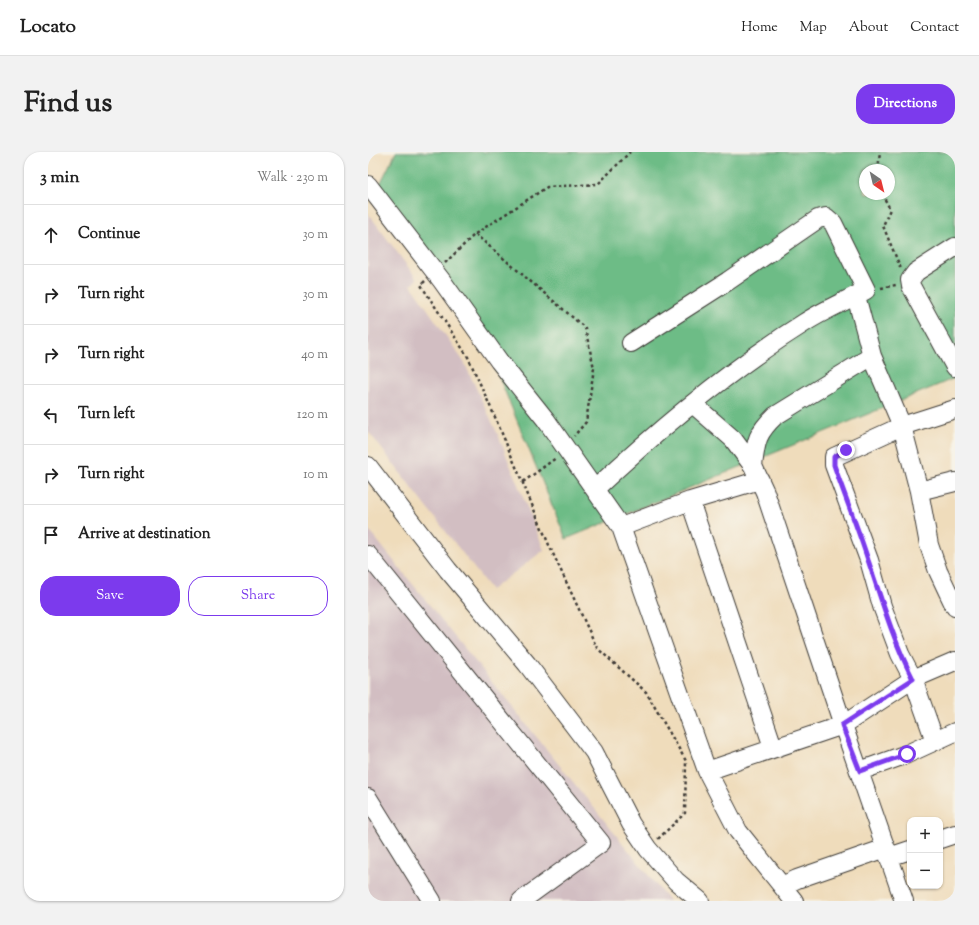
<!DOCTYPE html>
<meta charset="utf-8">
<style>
body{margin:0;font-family:"Sorts Mill Goudy",serif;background:#f2f2f2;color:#222}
.controls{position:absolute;right:12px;bottom:12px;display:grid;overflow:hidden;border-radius:8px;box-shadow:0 1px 3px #0004}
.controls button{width:36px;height:36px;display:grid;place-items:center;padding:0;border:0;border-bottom:1px solid #e0e0e0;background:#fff;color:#222;font:20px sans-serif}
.compass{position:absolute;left:491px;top:12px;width:36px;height:36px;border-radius:50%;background:#fff;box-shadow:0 1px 3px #0004;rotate:145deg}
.stop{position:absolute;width:12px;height:12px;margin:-9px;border:3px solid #7c3aed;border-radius:50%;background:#fff}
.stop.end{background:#7c3aed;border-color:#fff;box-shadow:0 1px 4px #0008}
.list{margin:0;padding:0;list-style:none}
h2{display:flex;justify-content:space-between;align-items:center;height:52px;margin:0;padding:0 16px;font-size:17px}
h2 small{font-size:13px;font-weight:400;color:#767676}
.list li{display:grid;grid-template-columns:26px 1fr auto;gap:12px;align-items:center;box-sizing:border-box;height:60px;padding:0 16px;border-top:1px solid #e0e0e0}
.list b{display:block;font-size:15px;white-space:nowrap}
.list em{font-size:13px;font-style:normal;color:#767676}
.actions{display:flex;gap:8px;padding:12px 16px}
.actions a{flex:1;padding:9px 0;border:1px solid #7c3aed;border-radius:16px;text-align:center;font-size:14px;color:#7c3aed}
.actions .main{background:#7c3aed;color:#fff}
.icon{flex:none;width:22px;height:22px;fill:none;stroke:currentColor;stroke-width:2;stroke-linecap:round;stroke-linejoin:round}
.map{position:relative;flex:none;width:587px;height:749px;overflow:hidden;border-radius:16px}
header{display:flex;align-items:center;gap:24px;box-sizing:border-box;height:56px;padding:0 20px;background:#fff;border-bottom:1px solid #e0e0e0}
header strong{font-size:19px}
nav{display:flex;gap:22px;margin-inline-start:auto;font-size:14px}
.intro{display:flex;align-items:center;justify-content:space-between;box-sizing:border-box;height:96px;padding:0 24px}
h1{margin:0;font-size:28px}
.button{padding:10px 18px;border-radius:16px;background:#7c3aed;color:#fff;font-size:14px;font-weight:700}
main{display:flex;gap:24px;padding:0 24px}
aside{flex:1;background:#fff;border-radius:16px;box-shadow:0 1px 3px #0004}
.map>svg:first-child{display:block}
.industrial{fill:#d2bec2}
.forest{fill:#6dbc86;stroke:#446c51;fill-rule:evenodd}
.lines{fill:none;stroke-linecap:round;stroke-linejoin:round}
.minor-casing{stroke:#3c3934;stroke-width:20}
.path{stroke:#3c3934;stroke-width:2.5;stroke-dasharray:3 3;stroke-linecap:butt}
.minor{stroke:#fff;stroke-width:18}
.route{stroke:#7c3aed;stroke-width:5}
</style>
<header>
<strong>Locato</strong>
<nav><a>Home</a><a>Map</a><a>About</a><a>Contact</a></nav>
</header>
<div class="intro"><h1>Find us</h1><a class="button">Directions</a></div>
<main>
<aside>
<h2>3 min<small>Walk · 230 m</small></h2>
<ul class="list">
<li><svg class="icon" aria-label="ahead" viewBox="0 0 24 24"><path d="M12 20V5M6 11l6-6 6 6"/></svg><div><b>Continue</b></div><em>30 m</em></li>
<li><svg class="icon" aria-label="right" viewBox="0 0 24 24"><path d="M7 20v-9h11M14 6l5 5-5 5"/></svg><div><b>Turn right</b></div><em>30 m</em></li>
<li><svg class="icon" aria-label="right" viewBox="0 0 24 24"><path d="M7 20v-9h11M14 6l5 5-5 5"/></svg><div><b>Turn right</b></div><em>40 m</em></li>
<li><svg class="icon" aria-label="left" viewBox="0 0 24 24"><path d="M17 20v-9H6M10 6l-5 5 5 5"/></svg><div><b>Turn left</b></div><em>120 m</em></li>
<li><svg class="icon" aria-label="right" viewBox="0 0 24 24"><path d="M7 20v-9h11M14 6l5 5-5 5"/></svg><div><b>Turn right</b></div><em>10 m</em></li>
<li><svg class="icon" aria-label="arrive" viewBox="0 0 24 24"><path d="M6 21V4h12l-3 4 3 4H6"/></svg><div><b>Arrive at destination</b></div></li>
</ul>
<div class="actions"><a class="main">Save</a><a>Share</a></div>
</aside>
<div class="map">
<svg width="587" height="749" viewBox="0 0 587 749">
<rect width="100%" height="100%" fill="#f7f3e8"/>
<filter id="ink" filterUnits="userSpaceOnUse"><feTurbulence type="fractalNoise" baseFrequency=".025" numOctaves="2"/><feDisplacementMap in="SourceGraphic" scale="8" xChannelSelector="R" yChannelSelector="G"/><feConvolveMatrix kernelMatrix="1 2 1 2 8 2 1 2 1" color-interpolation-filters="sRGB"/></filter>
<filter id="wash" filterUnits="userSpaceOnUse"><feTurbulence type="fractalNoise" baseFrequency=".012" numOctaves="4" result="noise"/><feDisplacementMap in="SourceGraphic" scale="16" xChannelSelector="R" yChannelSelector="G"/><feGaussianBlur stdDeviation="0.9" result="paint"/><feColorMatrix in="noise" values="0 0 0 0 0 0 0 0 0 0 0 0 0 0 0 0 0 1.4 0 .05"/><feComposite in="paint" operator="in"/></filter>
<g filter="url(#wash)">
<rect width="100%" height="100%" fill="#efdcbb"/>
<path class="industrial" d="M0,61L49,127L43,133L96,210L131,285L176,398L123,438L0,279Z
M0,377L265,704L301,749H0Z"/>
<path class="forest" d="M28,0H587V226L198,387L119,196L9,38ZM497,18H521V42H497Z"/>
</g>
<g filter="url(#ink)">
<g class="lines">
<g class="minor-casing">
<path id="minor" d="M0,33L74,129L131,209L178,268L253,375
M587,95L548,120L542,128L543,134L587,215
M488,144L504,204L534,274L587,257
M325,252L365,287L385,314L397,340L475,573L536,749
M0,314L80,418L159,512L226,600L263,672L280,697L308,729L332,749
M385,314C388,290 388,282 407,264L504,204
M392,328L322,349L253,375L339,619L370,679L426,749
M227,337C292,276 361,218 436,171C456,158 478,149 498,138L465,71L458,65L450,67L360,129L263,191
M551,339L587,330
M322,349L405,595
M0,403L233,691L153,749
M567,589L545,527L532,502L514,454L501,408L466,313V305L534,274L551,339L561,393L570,419L587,455
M339,619L475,573L545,527L587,509
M492,619L539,602L587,580
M0,646L64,749
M572,687L587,682
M521,705L542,698
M414,734L429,727L518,696"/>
</g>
<path class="path" d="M510,18L512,0
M514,42L522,57L515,74L533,117
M107,82L217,176L226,216L218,270L206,284
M77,111L107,82L179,35L230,32L262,0
M57,129L53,133L100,205L127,265L181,393L229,496L278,540L318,609L317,661L290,687
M513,136L528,133
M155,330L188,306"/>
<use href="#minor" class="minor"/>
</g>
</g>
<g class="lines" filter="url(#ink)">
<path class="route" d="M478,298L466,305V313C477,345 490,376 500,408C514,449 525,488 545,527L474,573L492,619L539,602"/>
</g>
</svg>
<div class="controls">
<button>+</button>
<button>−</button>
</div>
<svg class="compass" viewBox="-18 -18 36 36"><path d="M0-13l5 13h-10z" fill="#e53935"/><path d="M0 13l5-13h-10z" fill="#767676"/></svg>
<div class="stop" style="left:539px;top:602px"></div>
<div class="stop end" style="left:478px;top:298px"></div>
</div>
</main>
